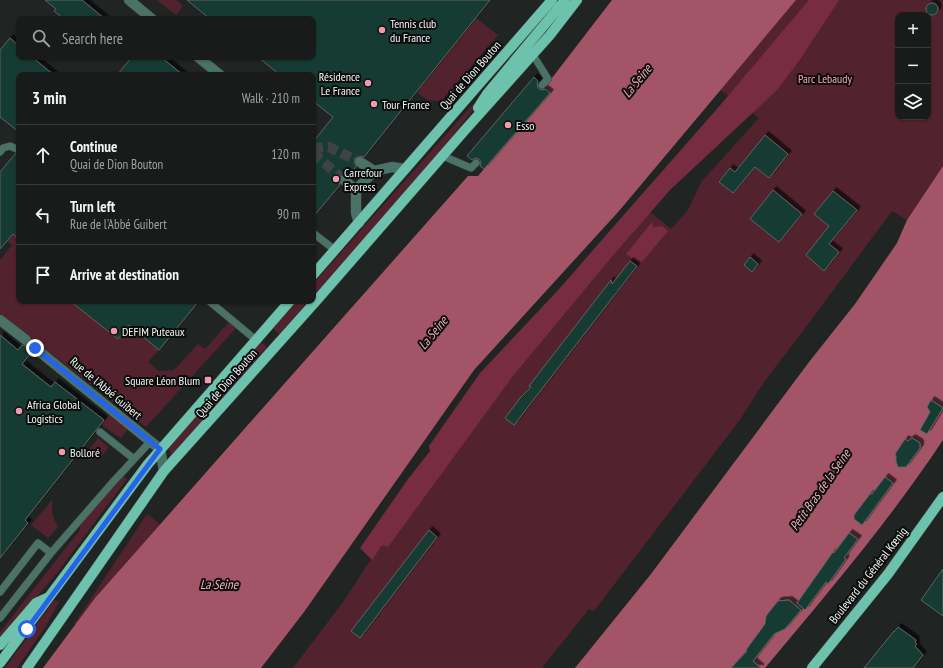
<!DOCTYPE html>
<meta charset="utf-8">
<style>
body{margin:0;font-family:"PT Sans Narrow",sans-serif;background:#212423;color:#f1f3f6}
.controls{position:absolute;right:12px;top:12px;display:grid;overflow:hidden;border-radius:8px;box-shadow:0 1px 3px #0004}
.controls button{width:36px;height:36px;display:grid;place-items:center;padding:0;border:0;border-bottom:1px solid #363939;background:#181b1a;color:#f1f3f6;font:20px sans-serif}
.stop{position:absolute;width:12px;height:12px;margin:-9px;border:3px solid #2563eb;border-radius:50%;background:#fff}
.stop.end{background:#2563eb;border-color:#fff;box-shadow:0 1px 4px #0008}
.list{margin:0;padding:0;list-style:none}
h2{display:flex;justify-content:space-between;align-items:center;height:52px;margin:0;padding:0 16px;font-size:17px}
h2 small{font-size:13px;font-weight:400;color:#9fa1a2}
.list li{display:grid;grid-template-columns:26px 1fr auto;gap:12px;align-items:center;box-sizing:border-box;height:60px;padding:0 16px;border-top:1px solid #363939}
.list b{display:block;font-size:15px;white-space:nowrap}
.list p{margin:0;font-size:13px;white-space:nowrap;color:#9fa1a2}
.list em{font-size:13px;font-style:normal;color:#9fa1a2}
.icon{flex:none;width:22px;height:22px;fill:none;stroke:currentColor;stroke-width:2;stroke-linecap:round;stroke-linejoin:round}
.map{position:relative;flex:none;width:943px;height:668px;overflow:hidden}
.search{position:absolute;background:#181b1a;box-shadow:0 1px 3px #0004;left:16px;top:16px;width:300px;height:44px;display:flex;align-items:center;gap:10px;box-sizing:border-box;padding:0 14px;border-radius:8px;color:#9fa1a2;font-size:15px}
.panel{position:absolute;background:#181b1a;box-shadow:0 1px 3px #0004;left:16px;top:72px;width:300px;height:232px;border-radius:8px}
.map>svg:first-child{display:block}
.green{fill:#53222f;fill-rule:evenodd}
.forest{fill:#772c41}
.water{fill:#a45467}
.building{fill:#183a31;stroke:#606362;filter:url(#shadow)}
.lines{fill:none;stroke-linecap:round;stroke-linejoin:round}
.minor-tunnel{stroke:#404342;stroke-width:10;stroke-dasharray:10 5;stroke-linecap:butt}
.service-casing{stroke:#3e4140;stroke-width:8}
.minor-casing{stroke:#3e4140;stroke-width:11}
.primary-casing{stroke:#3e4140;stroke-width:11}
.service{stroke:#4a7267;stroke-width:7}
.minor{stroke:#4a7267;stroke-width:10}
.primary{stroke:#6cc2ac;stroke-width:10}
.route{stroke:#2563eb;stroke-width:5}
.poi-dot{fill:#f29aad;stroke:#0b0d0c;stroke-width:1.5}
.labels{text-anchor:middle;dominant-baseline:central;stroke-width:4;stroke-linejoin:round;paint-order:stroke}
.poi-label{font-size:12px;fill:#f3f5f5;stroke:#0b0d0c;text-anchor:start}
.street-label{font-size:12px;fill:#f3f5f5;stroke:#0b0d0c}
.park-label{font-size:12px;fill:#fca2b5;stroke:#0b0d0c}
.water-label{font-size:13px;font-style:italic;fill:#f4b0bd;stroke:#0b0d0c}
</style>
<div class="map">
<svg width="943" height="668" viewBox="0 0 943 668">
<defs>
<filter id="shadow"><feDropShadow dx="3.5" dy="-3.5" stdDeviation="0" flood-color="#0009"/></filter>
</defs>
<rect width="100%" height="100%" fill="#202423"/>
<path class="green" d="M157,0H176L183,6L176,15Z
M796,0H943V166L907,220L892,211L800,335L764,382L739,421L594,611L589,609L542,668H293L343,602L488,381L638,202L671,229L688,210L701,182L759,118L720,90ZM898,15H928V117H898Z
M476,18L498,35L441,101L427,100L417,92Z
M473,104L475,107L435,158L313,296V284Z
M13,234L19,239V301H70L118,339L129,326L159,350L148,362L159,371L174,370L198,344L205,349L229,322L237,327L146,427L0,314V260L12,245L7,241Z
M298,301H308L279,334L273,328Z
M261,342L267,347L171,455L168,447Z
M110,414L128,430L120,438L101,424Z
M98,438L109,447L100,458L89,460L85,455Z
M123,476L127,479L58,572L0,640V632L79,531L82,521Z
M53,499C51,510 52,517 58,527L48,538L31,525Z
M147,514L160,524L95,598L75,625L74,624Z
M54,600L59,602L46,626L17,668H5Z"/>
<path class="forest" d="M809,0H839L799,61L777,90L670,190L610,259L513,376L388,547L382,545L372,560L360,548L408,479L430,451L429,446L480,373L560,288L607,234L716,110Z
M652,222L653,227L662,226L668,231L640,264L626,254Z"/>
<path class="water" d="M612,0H796L619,211L474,370L304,612L261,668H43L95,598L468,176H478L550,93L545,87Z
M943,166V440C890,520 827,594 765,668H575L651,574L809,362L855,304L897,243L907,220Z"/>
<path class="building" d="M45,0H82L105,19H64L54,11L56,9Z
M187,0H490L364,157L360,156L355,158L354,162L356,167L349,175L345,174L339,176L338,179L340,185L313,217V142L333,117L313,101V75H280L258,57H313V19H210Z
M926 9a6 6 0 1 1 12 0a6 6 0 1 1-12 0Z
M10,38L19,46V57H32L54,75H19V132L0,117V50Z
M132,57H161L183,75H117Z
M534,77L538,81L537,84L538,88L541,90L545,89L550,93L484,169L480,166L481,162L479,159L475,158L472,160L467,156Z
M765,135L788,154L769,178L755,167L733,193L719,182L730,168L735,172Z
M15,154L19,155V239L13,234L0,249V172Z
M773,190L802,214L779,242L750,219Z
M833,191L857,210L829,244L839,252L824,271L806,255L829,226L814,214Z
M750,257L758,264L752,272L744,265Z
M630,261L637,266L514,425L505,418L520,398L531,387L529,386L611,280L612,284Z
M70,301H199L159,350L129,325L118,339Z
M0,335L18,350L22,345L26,346H29V350L31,353L22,364L51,387L55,382L104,420L25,520L28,523L0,558Z
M931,400L943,408L927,434L920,430L930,412L927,407Z
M912,438L920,443V448L906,467H898L896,462V456L895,454L905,439L908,441Z
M885,477L893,483L862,525L854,519V515L870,494H872Z
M429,530L437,537L360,638L351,631Z
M849,533L858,539L844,558L846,559L828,584L826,582L805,610L797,603L833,552L834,553Z
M943,569V616L921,600Z
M789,600L801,610L785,629L774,634L753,661L761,668H731L747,651L746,650L765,624L766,616L778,601Z
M898,627L916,640L915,642L917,644L915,646L923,655L913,668H864L894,631V632Z"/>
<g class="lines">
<path class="minor-tunnel" d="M313,148L329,147L360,162
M313,153L344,180"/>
<g class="service-casing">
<path id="service" d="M533,55L548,79L542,85
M0,152L3,148L10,146L19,150
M443,156L471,168L476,163
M313,233L335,250
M209,301L256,340
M100,432L134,459
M0,592L38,543L51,553
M0,618L51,553L112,483L150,442"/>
</g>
<g class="minor-casing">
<path id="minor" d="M129,0L152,19
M198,57L220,75
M360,162L374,171
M344,180L356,190
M359,223L356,213V190L374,171L392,167L405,169
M0,320L26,340
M35,348L160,449L164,471"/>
</g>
<g class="primary-casing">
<path id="primary" d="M478,108L487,94L565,0
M313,275L552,0
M0,645L36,603L49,597
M0,663L148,464L290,301
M27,668L164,471L317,300L465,130L550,35L577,0
M812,668L888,574L943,497"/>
</g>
<use href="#service" class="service"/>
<use href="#minor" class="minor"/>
<use href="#primary" class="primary"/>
</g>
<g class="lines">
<path class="route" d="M27,629L160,449L35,348"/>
</g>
<g class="poi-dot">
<circle cx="382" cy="30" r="4"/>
<circle cx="368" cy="83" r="4"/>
<circle cx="374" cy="104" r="4"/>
<circle cx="508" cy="125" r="4"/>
<circle cx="336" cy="179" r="4"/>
<circle cx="114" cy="331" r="4"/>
<rect x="204" y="376" width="8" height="8" rx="2"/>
<circle cx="19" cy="411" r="4"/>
<circle cx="62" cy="452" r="4"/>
</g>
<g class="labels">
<g class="poi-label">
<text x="390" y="23">Tennis club<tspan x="390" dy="14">du France</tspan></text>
<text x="360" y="76" text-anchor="end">Résidence<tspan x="360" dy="14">Le France</tspan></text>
<text x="382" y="104">Tour France</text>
<text x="516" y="125">Esso</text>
<text x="344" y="172">Carrefour<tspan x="344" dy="14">Express</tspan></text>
<text x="122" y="331">DEFIM Puteaux</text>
<text x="200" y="380" text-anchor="end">Square Léon Blum</text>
<text x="27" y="404">Africa Global<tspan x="27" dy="14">Logistics</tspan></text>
<text x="70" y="452">Bolloré</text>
</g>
<g class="street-label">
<text transform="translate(470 75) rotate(-49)">Quai de Dion Bouton</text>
<text transform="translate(226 383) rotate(-49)">Quai de Dion Bouton</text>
<text transform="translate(106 388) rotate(40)">Rue de l'Abbé Guibert</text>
<text transform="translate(868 575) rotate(-52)">Boulevard du Général Kœnig</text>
</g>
<g class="park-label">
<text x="825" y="78">Parc Lebaudy</text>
</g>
<g class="water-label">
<text transform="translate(637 81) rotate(-51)">La Seine</text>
<text transform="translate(433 333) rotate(-51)">La Seine</text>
<text transform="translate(820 490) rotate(-55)">Petit Bras de la Seine</text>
<text x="219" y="584">La Seine</text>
</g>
</g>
</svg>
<div class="controls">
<button>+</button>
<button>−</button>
<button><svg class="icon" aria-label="layers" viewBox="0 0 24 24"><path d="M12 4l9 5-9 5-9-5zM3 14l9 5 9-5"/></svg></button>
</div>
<div class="stop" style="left:27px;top:629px"></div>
<div class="stop end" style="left:35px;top:348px"></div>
<div class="search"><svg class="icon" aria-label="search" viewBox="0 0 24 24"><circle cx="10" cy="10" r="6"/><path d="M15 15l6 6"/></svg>Search here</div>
<section class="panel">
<h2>3 min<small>Walk · 210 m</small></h2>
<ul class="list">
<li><svg class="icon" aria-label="ahead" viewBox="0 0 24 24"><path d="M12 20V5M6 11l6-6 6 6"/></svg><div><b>Continue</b><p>Quai de Dion Bouton</p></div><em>120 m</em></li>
<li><svg class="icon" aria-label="left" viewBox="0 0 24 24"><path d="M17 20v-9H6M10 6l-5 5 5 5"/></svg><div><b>Turn left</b><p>Rue de l'Abbé Guibert</p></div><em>90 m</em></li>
<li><svg class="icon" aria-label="arrive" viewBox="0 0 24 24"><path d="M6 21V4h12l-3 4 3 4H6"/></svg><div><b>Arrive at destination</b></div></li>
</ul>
</section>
</div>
